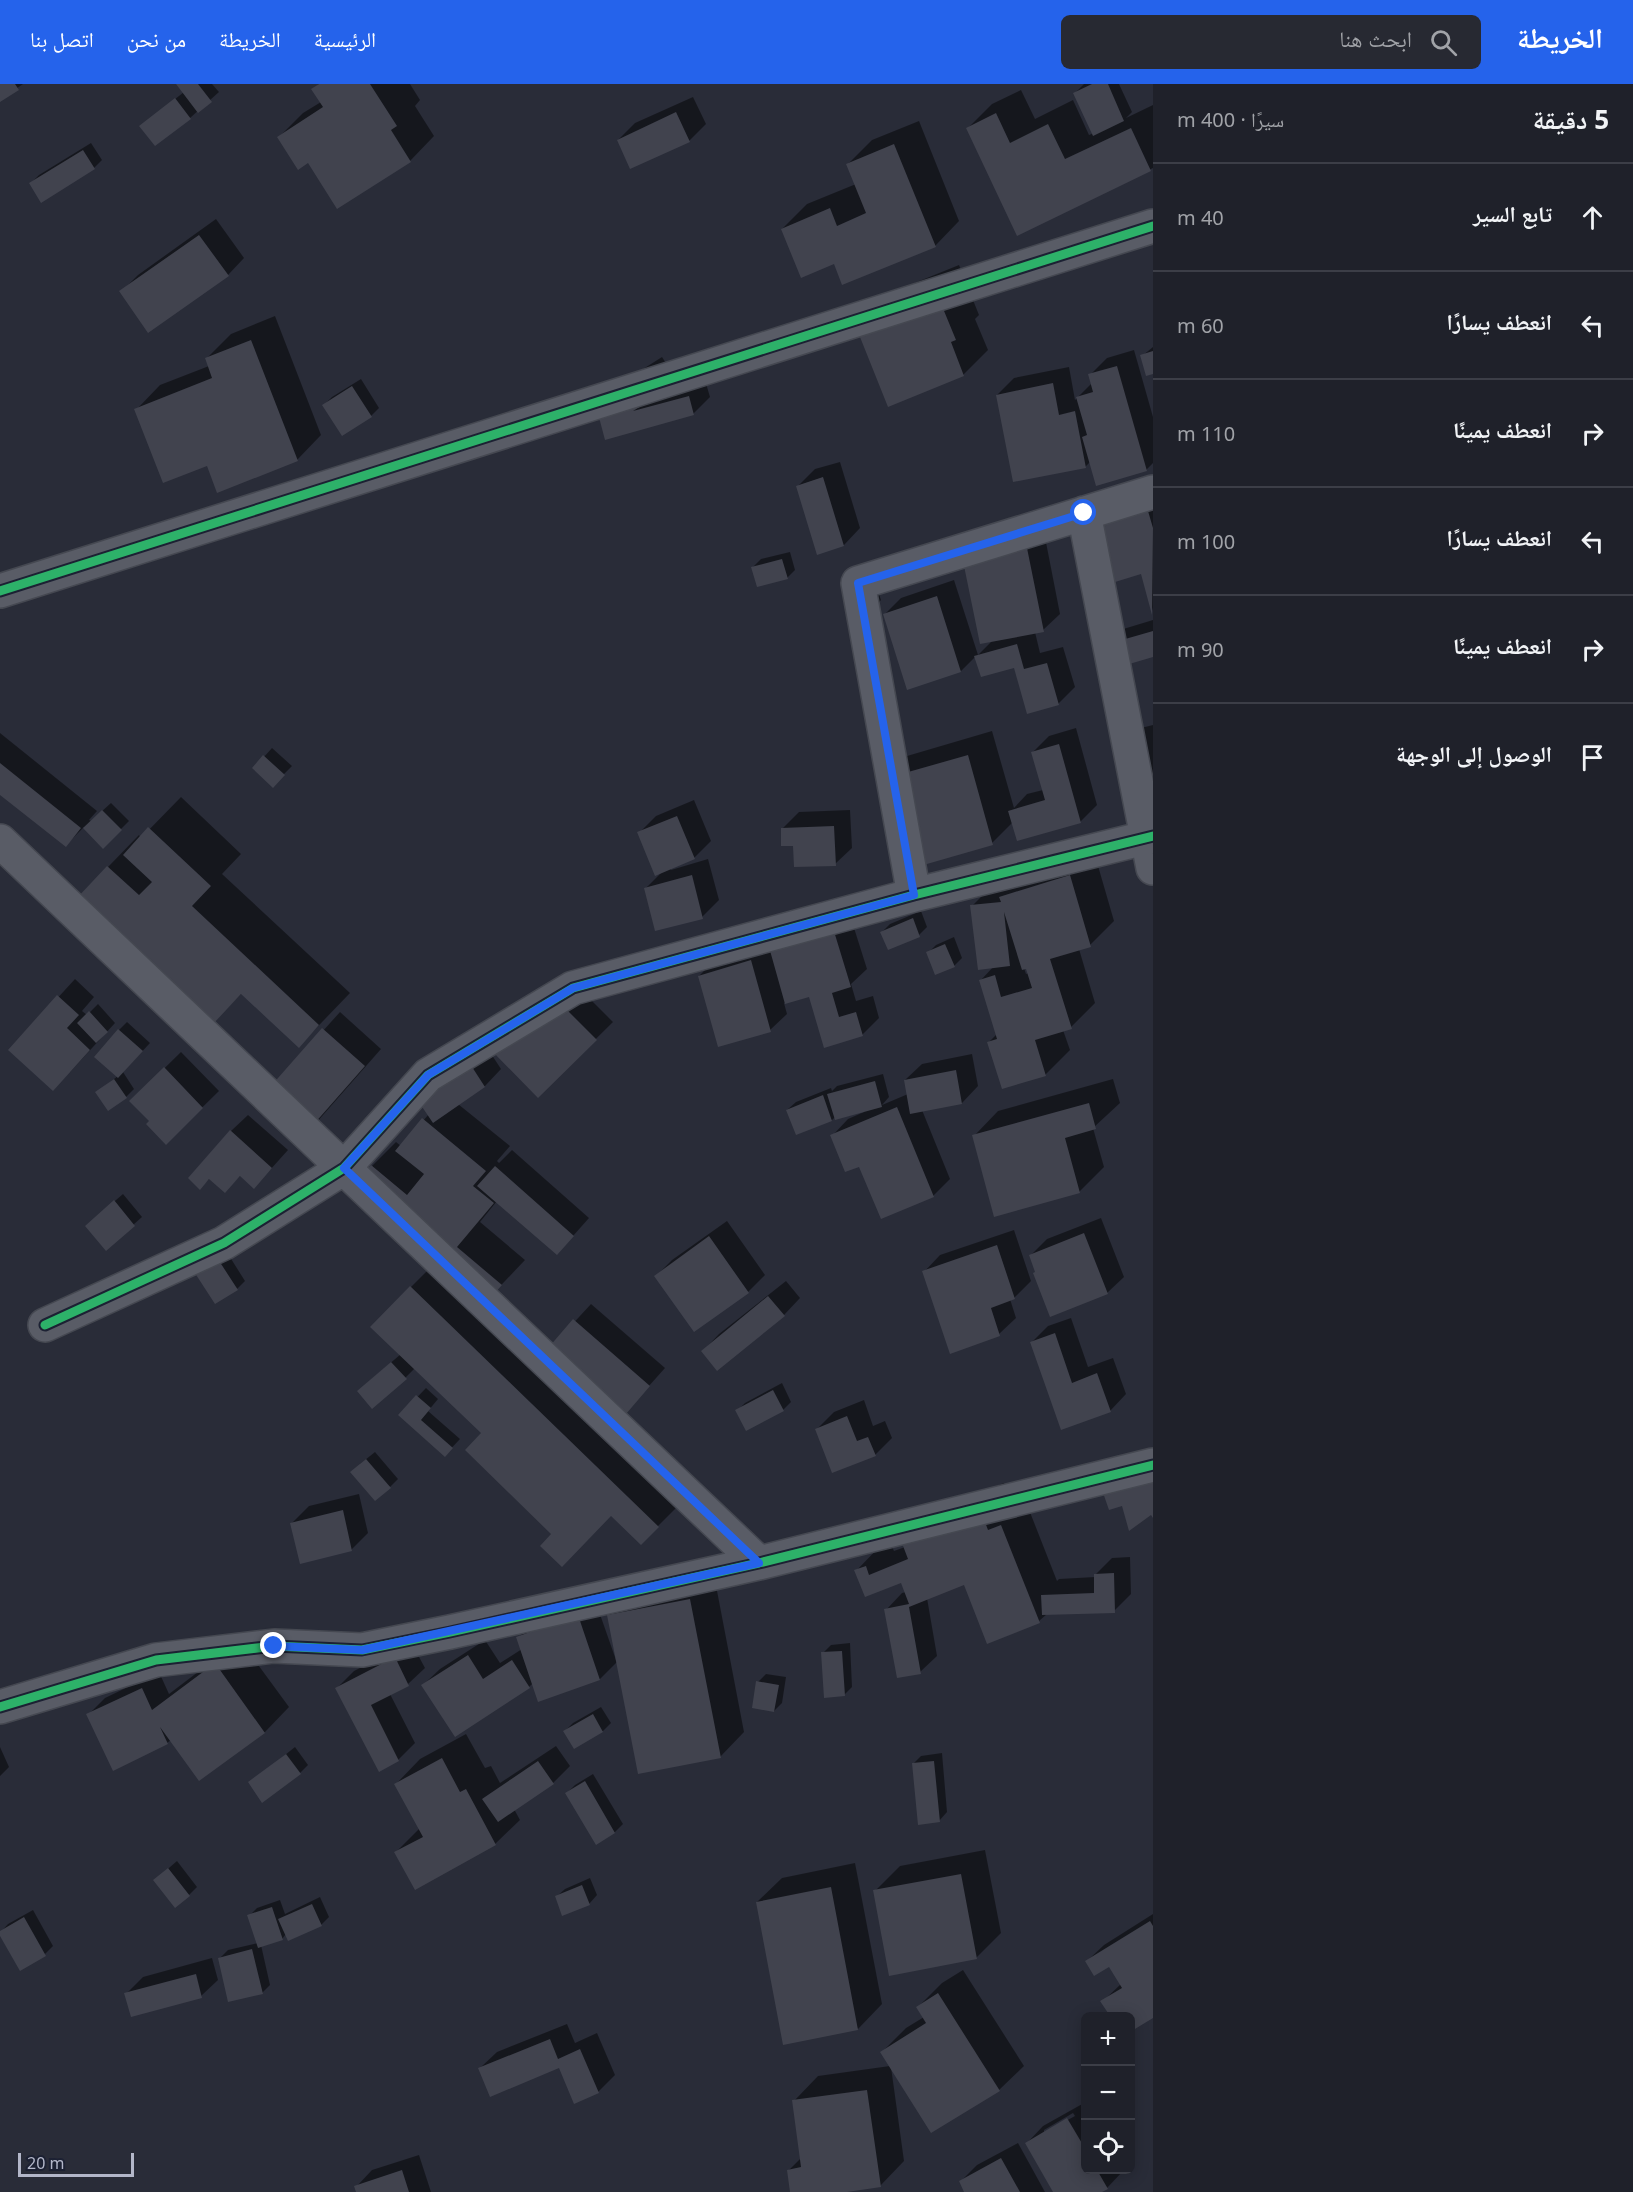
<!DOCTYPE html>
<html lang="ar">
<meta charset="utf-8">
<style>
body{margin:0;font-family:"Noto Sans","Noto Naskh Arabic",sans-serif;background:#272932;color:#f1f3f6;direction:rtl}
.controls{position:absolute;right:18px;bottom:18px;display:grid;overflow:hidden;border-radius:9px;box-shadow:0 3px 15px #0003}
.controls button{width:54px;height:54px;display:grid;place-items:center;padding:0;border:0;border-bottom:2px solid #3c3e47;background:#1f212a;color:#f1f3f6;font:30px sans-serif}
.scale{position:absolute;left:18px;bottom:15px;width:116px;box-sizing:border-box;padding-left:6px;border:3px solid #b3b7c9;border-top:0;font-size:16px;line-height:21px;white-space:nowrap;color:#b3b7c9;-webkit-text-stroke:4px #1c2133;paint-order:stroke}
.stop{position:absolute;width:18px;height:18px;margin:-14px;border:4px solid #2563eb;border-radius:50%;background:#fff}
.stop.end{background:#2563eb;border-color:#fff;box-shadow:0 2px 6px #0008}
.list{margin:0;padding:0;list-style:none}
h2{display:flex;justify-content:space-between;align-items:center;height:78px;margin:0;padding:0 24px;font-size:26px}
h2 small{font-size:20px;font-weight:400;color:#a1a3a8}
.list li{display:grid;grid-template-columns:39px 1fr auto;gap:18px;align-items:center;box-sizing:border-box;height:108px;padding:0 24px;border-top:2px solid #3c3e47}
.list b{display:block;font-size:22px;white-space:nowrap}
.list em{font-size:20px;font-style:normal;color:#a1a3a8}
.icon{flex:none;width:33px;height:33px;fill:none;stroke:currentColor;stroke-width:2;stroke-linecap:round;stroke-linejoin:round}
.map{position:relative;flex:none;width:1153px;height:2108px;overflow:hidden;direction:ltr}
header{display:flex;align-items:center;gap:36px;box-sizing:border-box;height:84px;padding:0 30px;background:#2563eb;color:#fff}
header strong{font-size:28px}
nav{display:flex;gap:33px;margin-inline-start:auto;font-size:21px}
.search{width:420px;height:54px;background:#272932;display:flex;align-items:center;gap:15px;box-sizing:border-box;padding:0 21px;border-radius:9px;color:#a1a3a8;font-size:22px}
main{display:flex}
aside{flex:1;background:#1f212a}
.map>svg:first-child{display:block}
.shadow{fill:#0007;fill-rule:evenodd}
.building{fill:#41434e}
.lines{fill:none;stroke-linecap:round;stroke-linejoin:round}
.minor-casing{stroke:#454851;stroke-width:36}
.minor{stroke:#595c66;stroke-width:33}
.cycleway-casing{stroke:#1c2133;stroke-width:13}
.cycleway{stroke:#2db169;stroke-width:9}
.route{stroke:#2563eb;stroke-width:8}
</style>
<header>
<strong>الخريطة</strong>
<div class="search"><svg class="icon" aria-label="search" viewBox="0 0 24 24"><circle cx="10" cy="10" r="6"/><path d="M15 15l6 6"/></svg>ابحث هنا</div>
<nav><a>الرئيسية</a><a>الخريطة</a><a>من نحن</a><a>اتصل بنا</a></nav>
</header>
<main>
<aside>
<h2>5 دقيقة<small>سيرًا · 400 m</small></h2>
<ul class="list">
<li><svg class="icon" aria-label="ahead" viewBox="0 0 24 24"><path d="M12 20V5M6 11l6-6 6 6"/></svg><div><b>تابع السير</b></div><em>40 m</em></li>
<li><svg class="icon" aria-label="left" viewBox="0 0 24 24"><path d="M17 20v-9H6M10 6l-5 5 5 5"/></svg><div><b>انعطف يسارًا</b></div><em>60 m</em></li>
<li><svg class="icon" aria-label="right" viewBox="0 0 24 24"><path d="M7 20v-9h11M14 6l5 5-5 5"/></svg><div><b>انعطف يمينًا</b></div><em>110 m</em></li>
<li><svg class="icon" aria-label="left" viewBox="0 0 24 24"><path d="M17 20v-9H6M10 6l-5 5 5 5"/></svg><div><b>انعطف يسارًا</b></div><em>100 m</em></li>
<li><svg class="icon" aria-label="right" viewBox="0 0 24 24"><path d="M7 20v-9h11M14 6l5 5-5 5"/></svg><div><b>انعطف يمينًا</b></div><em>90 m</em></li>
<li><svg class="icon" aria-label="arrive" viewBox="0 0 24 24"><path d="M6 21V4h12l-3 4 3 4H6"/></svg><div><b>الوصول إلى الوجهة</b></div></li>
</ul>
</aside>
<div class="map">
<svg width="1153" height="2108" viewBox="0 0 1153 2108">
<rect width="100%" height="100%" fill="#292c38"/>
<path class="shadow" d="M0,0H23L0,16Z
M178,0H212L219,8L190,34L141,42L184,8Z
M319,0H410L420,16L415,22L434,52L410,77L279,53L303,29L321,18L313,5Z
M1084,0H1119L1132,28L1126,34L1153,21V84L1017,150L968,44L992,20L1021,6L1035,35L1073,16L1089,51L1094,49L1075,9Z
M693,13L706,40L689,57L618,56L635,39Z
M919,37L959,137L935,162L835,178L782,145L807,120L856,100L848,80L872,56Z
M91,59L102,76L94,84L31,99L39,91Z
M216,135L244,174L228,191L121,208L138,191Z
M959,181L979,231L975,235L988,266L963,291L880,213Z
M275,232L321,351L297,376L208,380L136,326L160,301L209,282L206,275L231,250Z
M1153,263V288L1147,290L1142,272Z
M1134,266L1153,333V379L1146,386L1090,378L1085,383L997,311L1014,294L1069,283L1075,316L1092,299L1090,291L1107,274Z
M662,273L675,293L705,296L710,313L693,330L606,354L610,306Z
M361,295L379,324L371,332L324,321L332,313Z
M840,378L860,444L844,461L818,469L798,402L815,385Z
M1153,415V527L1142,488L1088,446Z
M1044,448L1060,530L1043,546L1035,548L1040,569L1063,563L1075,603L1058,620L1015,582L976,572L961,587L885,530L901,514L954,496L978,571L992,557L965,478Z
M790,468L795,486L787,494L753,483L761,475Z
M875,498L881,516L873,525Z
M1153,536V571L1110,584L1120,546Z
M1153,641V716L1137,645Z
M1076,644L1097,721L1080,738H1013L992,759L882,696L907,672L992,647L1014,724L1027,710L1043,706L1032,669L1049,652Z
M0,649L97,727L89,736L91,737L111,719L129,737L103,763L84,743L66,761L0,709Z
M272,664L292,682L281,693L254,684Z
M181,713L241,770L222,790L350,909L299,962L242,909L214,937L108,783L139,751L141,754Z
M694,716L711,757L694,774L670,784L671,786L708,775L719,816L702,833L645,805L664,786L639,749L656,732Z
M850,726L852,764L835,780L794,760L782,745L799,728Z
M1094,768L1114,837L1090,861L1079,865L1095,919L1071,943L1063,946L1070,966L1045,991L989,958L997,950L981,896L994,882L972,822L989,805ZM1027,883L1029,889L1026,890L1024,884Z
M921,827L927,843L919,851L882,848L890,840Z
M849,828L867,885L851,900L856,917L873,912L879,934L862,951L810,911L784,919L787,930L770,946L699,892L716,875Z
M954,853L962,874L954,882L928,869L936,861Z
M567,892L613,938L538,1012Z
M75,895L94,913L82,927L87,931L98,920L115,939L70,988L10,966Z
M340,928L381,965L316,1039L258,1019Z
M127,938L150,959L123,988L134,1005L126,1013L97,1008L118,992L119,946Z
M482,956L501,985L485,1002L458,1020L510,1062L497,1077L499,1079L512,1066L589,1134L573,1152L497,1117L480,1138L525,1176L487,1216L544,1271L591,1220L665,1284L615,1340L689,1411L641,1459L612,1431L553,1450L483,1349L415,1284L405,1294L367,1299L401,1270L411,1203L437,1177L372,1082L396,1058L401,1062L429,1030Z
M181,968L219,1007L166,1059L151,1037L131,1017Z
M972,970L978,1002L962,1019L922,1026L950,1095L933,1112L860,1081L832,1052L848,1035L864,1028V1026L835,1033L832,1036L787,1026L796,1018L831,1004L832,1007L837,1002L883,990L889,1013L882,1021L908,1010L905,996L922,980Z
M1113,995L1120,1019L1093,1044L1104,1083L1079,1108L974,1052L998,1027Z
M248,1031L288,1066L270,1086L241,1091L225,1107L210,1094L200,1104L231,1047Z
M123,1110L142,1133L106,1165L95,1134Z
M1101,1134L1124,1193L1107,1209L1037,1187L1031,1171L1047,1155Z
M727,1137L765,1191L748,1208L656,1192L672,1176Z
M1014,1146L1031,1197L1014,1214L1010,1215L1016,1234L999,1250L924,1188L940,1171Z
M223,1162L245,1197L237,1205L193,1183Z
M786,1197L800,1214L784,1231L703,1267L719,1250Z
M1071,1234L1088,1283L1113,1274L1126,1310L1110,1327L1062,1344L1032,1258L1048,1242Z
M782,1299L791,1318L783,1326L737,1327L745,1319Z
M426,1304L438,1315L428,1327L460,1355L445,1371L400,1331Z
M864,1316L873,1342L885,1337L892,1354L875,1371L817,1345L834,1328Z
M375,1368L398,1395L390,1403L360,1380Z
M1004,1399L1013,1423L1026,1418L1057,1497L1059,1495L1095,1493V1491L1112,1474L1130,1473L1131,1510L1114,1527L1047,1530L1039,1537L965,1499L927,1514L937,1572L920,1588L886,1526L902,1509L906,1508L901,1497L866,1511L856,1487L880,1462L890,1458L894,1467L905,1463L926,1430Z
M359,1410L368,1449L351,1466L292,1439L309,1422Z
M714,1491L744,1648L720,1673L618,1577L600,1595L533,1599L529,1603L423,1601L440,1585L485,1556L500,1579L522,1565L518,1554L535,1537L595,1516L616,1576H618L609,1531L633,1507Z
M240,1556L289,1623L265,1648L199,1695L171,1656L167,1659L88,1631L105,1614L159,1588L169,1610Z
M411,1558L425,1584L408,1600L390,1610L415,1659L398,1676L337,1604L354,1587Z
M850,1559L852,1603L844,1611L823,1569L831,1561Z
M766,1590L786,1593L782,1619L774,1627L758,1598Z
M601,1623L611,1639L603,1647H565L573,1639Z
M466,1650L485,1684L491,1682L500,1699L556,1662L570,1682L553,1699L514,1725L520,1736L495,1760L396,1768L420,1744L396,1700L420,1675Z
M0,1663L9,1683L0,1692Z
M295,1663L308,1681L300,1689L250,1699Z
M942,1669L947,1728L939,1737L913,1680L921,1672Z
M593,1690L623,1740L615,1748L597,1759L567,1709L575,1701Z
M985,1766L1001,1849L976,1874L875,1807L900,1782Z
M177,1777L197,1803L189,1811L155,1796Z
M855,1779L882,1920L858,1945L757,1818L782,1794Z
M590,1794L597,1811L589,1820L556,1813L565,1805Z
M320,1813L329,1833L321,1841L286,1850L282,1855L261,1861L270,1901L262,1909L220,1874L228,1866L258,1859L249,1832L257,1824L280,1816L285,1830Z
M33,1826L53,1862L45,1870L0,1849L8,1840Z
M1153,1830V1932L1130,1946V1932H1112L1102,1918L1121,1900L1109,1880L1087,1877L1104,1861Z
M212,1874L218,1896L201,1912L126,1910L143,1893Z
M963,1886L1024,1982L999,2006L891,1983L904,2077L880,2102L836,2108H792L789,2086L802,2073L794,2017L818,1992L890,1982L882,1968L906,1944L924,1933L918,1923L942,1899Z
M567,1940L575,1959L597,1949L615,1991L598,2008L560,1982L480,1984L497,1968Z
M1084,2019L1086,2086H1122L1123,2087L1107,2104L1099,2108H1055L1027,2059L1043,2042ZM1073,2029L1075,2032L1044,2049V2046Z
M1018,2059L1045,2108H966L960,2098L977,2081Z
M419,2071L431,2108H357L356,2103L372,2086Z"/>
<path class="building" d="M0,0H15L19,6L0,18Z
M176,0H198L212,18L198,29Z
M319,0H370L397,42L391,46L411,78L337,125L308,79L298,86L277,53L323,23L311,5Z
M1092,0H1108L1124,37L1093,52L1073,9Z
M175,14L191,35L155,62L139,42Z
M676,28L690,58L630,85L617,56Z
M996,29L1010,59L1048,40L1065,75L1131,44L1151,87L1017,152L966,44Z
M894,60L936,163L842,201L834,180L801,194L781,145L830,124L837,142L866,129L846,80Z
M83,66L95,85L41,119L29,99Z
M199,151L229,192L148,249L119,207Z
M935,205L956,256L951,258L964,292L888,323L854,238Z
M251,256L298,377L217,409L207,382L163,399L134,325L212,294L205,274Z
M1153,267V290L1146,292L1140,271Z
M1117,282L1147,387L1096,402L1082,353L1087,351L1076,313L1093,308L1088,290Z
M1053,299L1059,331L1075,327L1086,384L1013,398L996,311Z
M352,302L372,333L342,352L322,321Z
M659,311L633,327L689,312L694,331L605,356L600,337L591,322Z
M823,393L844,462L817,471L796,402Z
M1148,427L1153,444L1152,531L1141,490L1102,502L1086,446Z
M1027,464L1044,548L980,560L963,477Z
M782,475L788,495L757,503L751,483Z
M937,512L961,588L907,606L883,530Z
M1153,547V573L1109,586L1101,562Z
M1017,560L1024,585L1047,579L1059,621L1027,630L1014,584L981,593L974,572Z
M1059,660L1081,739L1017,757L1008,727L1045,716L1031,668Z
M263,671L285,691L273,704L252,684Z
M968,671L993,761L906,786L880,696Z
M0,679L81,744L66,763L0,711Z
M102,726L122,746L103,765L83,744Z
M677,732L695,775L655,792L637,748Z
M834,742L836,782L794,783L793,762H781V744Z
M148,743L211,802L192,822L319,941L299,964L241,910L214,939L61,831L107,782L139,811L152,798L123,771Z
M692,791L703,835L655,847L644,804Z
M1070,791L1091,863L1050,875L1072,945L1035,956L1046,992L1002,1005L987,958L997,955L979,896L995,891L1001,913L1032,904L1026,885L1022,886L1004,828L1010,882L978,886L970,821L1001,818L999,813Z
M913,834L920,853L888,866L880,848Z
M833,844L851,903L832,909L839,933L856,928L863,952L824,964L809,913L785,920L769,863Z
M945,860L955,883L935,891L926,868Z
M751,876L771,948L718,963L698,892Z
M549,908L597,956L538,1014L491,966Z
M57,911L79,931L67,944L90,966L53,1007L8,966Z
M89,927L108,948L96,959L77,939Z
M322,944L365,982L299,1057L256,1019Z
M118,945L143,967L118,994L94,973Z
M465,972L485,1003L433,1039L412,1008Z
M164,983L203,1024L166,1061L146,1040L149,1037L129,1017Z
M956,986L962,1020L910,1030L904,996Z
M114,995L127,1014L108,1027L95,1008Z
M875,997L882,1023L835,1036L827,1010Z
M823,1011L832,1037L796,1051L786,1026Z
M1089,1019L1096,1045L1065,1054L1080,1109L994,1133L972,1051Z
M897,1023L934,1113L881,1135L859,1083L845,1088L830,1051Z
M422,1034L486,1087L473,1102L494,1119L457,1163L502,1201L486,1219L350,1106L371,1081L407,1111L424,1090L395,1067Z
M230,1046L272,1084L254,1105L240,1092L225,1109L209,1095L200,1106L188,1094Z
M495,1082L574,1152L557,1171L477,1102Z
M114,1116L135,1142L106,1167L85,1142Z
M1084,1149L1108,1210L1050,1233L1033,1189L1035,1188L1029,1171Z
M709,1152L749,1209L694,1248L654,1192Z
M997,1161L1015,1215L991,1224L1000,1252L950,1270L922,1187Z
M214,1169L238,1206L215,1220L191,1183Z
M410,1202L659,1443L641,1461L611,1432L562,1483L540,1462L551,1450L465,1366L481,1349L370,1243Z
M768,1212L785,1232L717,1287L701,1267Z
M573,1235L650,1302L614,1344L537,1277Z
M1055,1249L1072,1299L1097,1289L1111,1328L1061,1346L1030,1258Z
M391,1278L407,1295L372,1325L357,1307Z
M773,1306L784,1327L746,1347L735,1326Z
M416,1311L431,1324L421,1336L453,1364L445,1373L398,1331Z
M847,1332L857,1357L868,1353L876,1372L832,1389L815,1345Z
M366,1375L391,1404L375,1417L350,1388Z
M1153,1382V1434L1151,1431L1129,1447L1122,1422L1109,1426L1100,1400Z
M979,1422L988,1446L1001,1441L1040,1539L987,1560L964,1501L909,1523L921,1590L897,1594L884,1525L909,1520L901,1499L865,1513L854,1486L866,1482L869,1491L908,1475L900,1454Z
M343,1426L352,1467L300,1480L290,1439Z
M1114,1489L1115,1529L1042,1531L1041,1511L1094,1509V1490Z
M690,1515L721,1674L638,1690L607,1531Z
M578,1531L600,1596L538,1618L516,1553Z
M842,1567L845,1612L824,1614L821,1568Z
M468,1571L483,1595L512,1576L530,1604L455,1653L421,1601Z
M395,1573L409,1602L371,1621L399,1677L379,1688L335,1604Z
M215,1579L265,1649L199,1697L160,1643L168,1660L113,1687L86,1630L142,1604L152,1626Z
M756,1597L779,1601L774,1628L752,1624Z
M593,1630L603,1648L574,1665L563,1647Z
M286,1670L301,1690L262,1719L248,1698Z
M442,1674L460,1708L466,1705L496,1761L415,1806L394,1768L423,1753L394,1700Z
M538,1677L554,1700L498,1738L482,1715Z
M934,1677L940,1738L918,1741L912,1679Z
M585,1697L615,1749L596,1761L565,1709Z
M168,1784L190,1812L175,1824L153,1796Z
M961,1790L977,1875L889,1892L873,1806Z
M582,1801L590,1821L562,1832L555,1812Z
M831,1803L858,1946L783,1961L756,1818Z
M312,1820L322,1842L288,1857L278,1835Z
M272,1823L283,1856L258,1864L247,1831Z
M24,1833L46,1872L20,1887L0,1852V1847Z
M1150,1837L1153,1842V1934L1130,1948V1932H1110L1100,1917L1122,1904L1109,1883L1094,1892L1085,1877Z
M252,1865L263,1910L228,1918L218,1874Z
M196,1890L202,1914L131,1933L124,1909Z
M938,1909L1000,2007L931,2049L880,1968L926,1939L916,1923Z
M550,1955L558,1975L580,1965L599,2009L574,2020L559,1984L490,2013L478,1984Z
M867,2006L881,2103L847,2108H790L787,2086L801,2083L792,2016Z
M1067,2034L1086,2066V2086H1097L1108,2105L1102,2108H1053L1025,2059Z
M1001,2074L1020,2108H964L959,2097Z
M402,2086L409,2108H356L354,2102Z"/>
<g class="lines">
<g class="minor-casing">
<path id="minor" d="M1084,429L1153,784
M0,507L1153,142
M0,757L759,1479
M914,811L858,499L1153,408
M45,1241L224,1159L344,1084L428,991L573,904L914,811L1153,752
M0,1623L156,1576L274,1562L362,1566L450,1548L759,1479L1153,1381"/>
</g>
<use href="#minor" class="minor"/>
<g class="cycleway-casing">
<path id="cycleway" d="M0,507L1153,142
M45,1241L224,1159L344,1084L428,991L573,904L914,811L1153,752
M0,1623L156,1576L274,1562L362,1566L450,1548L759,1479L1153,1381"/>
</g>
<use href="#cycleway" class="cycleway"/>
</g>
<g class="lines">
<path class="route" d="M274,1562L362,1566L759,1479L344,1084L428,991L573,904L914,811L858,499L1084,429"/>
</g>
</svg>
<div class="controls">
<button>+</button>
<button>−</button>
<button><svg class="icon" aria-label="locate" viewBox="0 0 24 24"><circle cx="12" cy="12" r="6"/><path d="M12 2v4M12 18v4M2 12h4M18 12h4"/></svg></button>
</div>
<div class="scale">20 m</div>
<div class="stop" style="left:1084px;top:429px"></div>
<div class="stop end" style="left:274px;top:1562px"></div>
</div>
</main>
